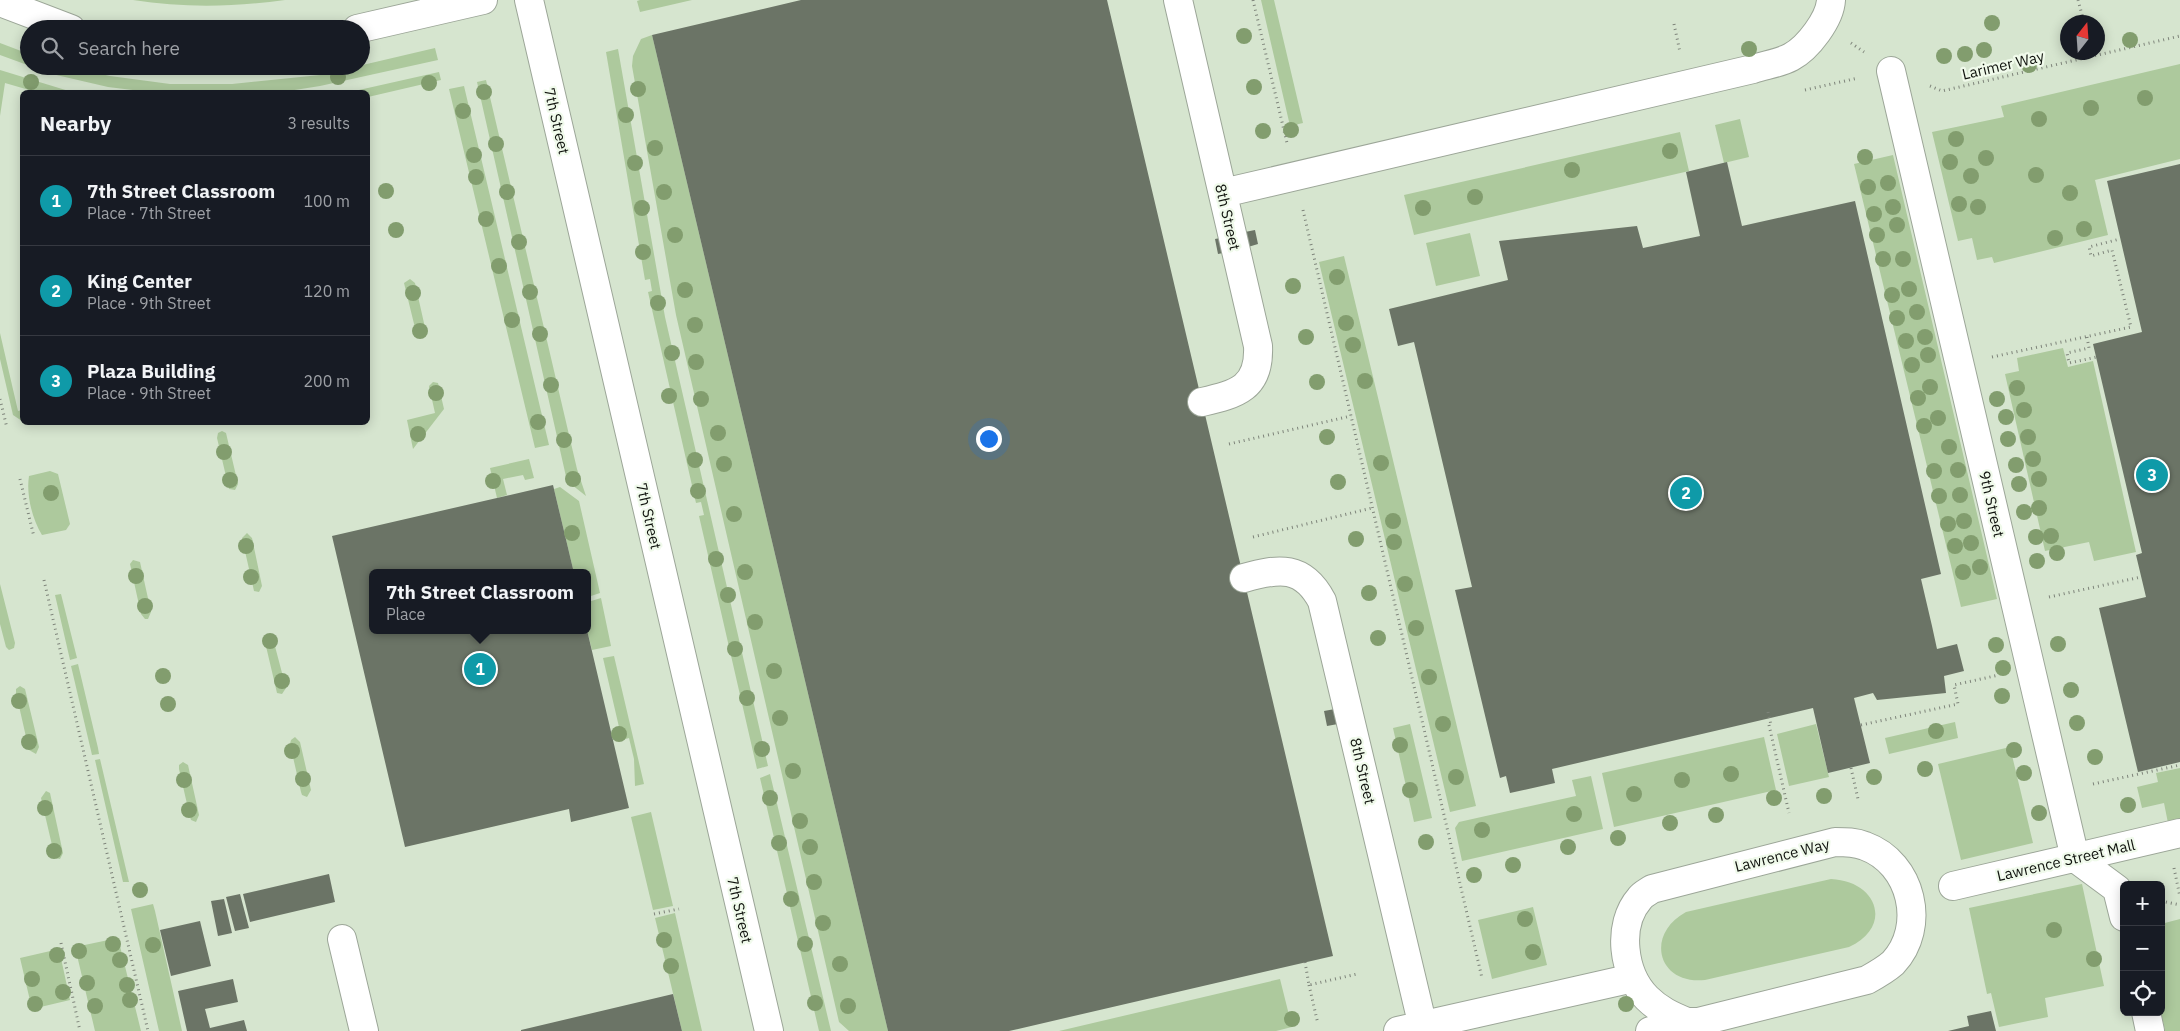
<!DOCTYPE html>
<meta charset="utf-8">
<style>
body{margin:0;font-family:"IBM Plex Sans",sans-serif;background:#20242c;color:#f1f3f6}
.controls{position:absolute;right:15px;bottom:15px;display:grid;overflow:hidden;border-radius:8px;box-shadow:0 2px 12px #0003}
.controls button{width:45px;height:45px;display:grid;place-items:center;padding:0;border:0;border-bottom:1px solid #363941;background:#171b24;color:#f1f3f6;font:25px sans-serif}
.compass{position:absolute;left:2060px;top:15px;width:45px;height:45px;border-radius:50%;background:#171b24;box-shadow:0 2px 12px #0003;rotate:17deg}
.you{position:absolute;left:988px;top:438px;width:18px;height:18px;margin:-12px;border:4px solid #fff;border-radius:50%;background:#1a73e8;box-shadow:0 0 0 8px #1a73e833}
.badge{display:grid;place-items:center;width:32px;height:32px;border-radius:50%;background:#a556c7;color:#fff;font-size:16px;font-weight:700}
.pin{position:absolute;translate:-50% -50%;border:2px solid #fff;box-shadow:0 1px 5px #0006}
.popup{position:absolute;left:369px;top:569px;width:222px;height:65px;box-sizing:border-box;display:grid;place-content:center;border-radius:8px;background:#171b24;filter:drop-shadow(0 1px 4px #0005);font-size:16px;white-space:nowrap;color:#9ea1a6}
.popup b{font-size:19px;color:#f1f3f6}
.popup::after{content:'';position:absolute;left:50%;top:100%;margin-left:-10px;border:10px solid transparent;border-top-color:#171b24}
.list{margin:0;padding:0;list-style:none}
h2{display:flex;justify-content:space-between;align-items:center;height:65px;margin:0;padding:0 20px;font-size:21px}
h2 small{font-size:16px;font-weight:400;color:#9ea1a6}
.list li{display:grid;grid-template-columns:32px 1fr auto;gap:15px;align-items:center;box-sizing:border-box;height:90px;padding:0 20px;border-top:1px solid #363941}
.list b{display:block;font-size:19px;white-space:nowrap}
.list p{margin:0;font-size:16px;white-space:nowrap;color:#9ea1a6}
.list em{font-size:16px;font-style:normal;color:#9ea1a6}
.icon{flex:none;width:28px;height:28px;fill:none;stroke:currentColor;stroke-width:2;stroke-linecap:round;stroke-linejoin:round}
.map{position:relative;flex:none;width:2180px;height:1031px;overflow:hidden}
.search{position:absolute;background:#171b24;box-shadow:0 2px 12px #0003;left:20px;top:20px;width:350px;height:55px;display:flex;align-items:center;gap:12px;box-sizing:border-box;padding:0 18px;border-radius:28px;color:#9ea1a6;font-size:19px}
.panel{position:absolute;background:#171b24;box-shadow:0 2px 12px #0003;left:20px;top:90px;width:350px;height:335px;border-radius:8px}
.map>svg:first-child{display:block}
.built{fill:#d6e5cf;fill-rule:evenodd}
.green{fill:#adc99d}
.building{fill:#6b7466}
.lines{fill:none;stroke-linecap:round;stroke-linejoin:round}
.minor-casing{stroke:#9ca698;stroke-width:30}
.major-casing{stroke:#9ca698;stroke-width:30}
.path{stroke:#7e847a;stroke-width:3;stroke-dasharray:1 4;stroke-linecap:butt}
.minor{stroke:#fff;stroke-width:28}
.major{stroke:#fff;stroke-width:28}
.tree{fill:#829d6e}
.labels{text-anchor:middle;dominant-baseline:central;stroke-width:4.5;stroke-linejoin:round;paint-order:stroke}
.street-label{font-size:15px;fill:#0f120d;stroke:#f0faeb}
</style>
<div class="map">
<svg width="2180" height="1031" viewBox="0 0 2180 1031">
<rect width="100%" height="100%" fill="#e3edde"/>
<path class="built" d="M0,0H2180V1031H0ZM2068,22H2098V52H2068ZM29,29H361V66H29ZM22,92H368V422H22ZM372,573H588V630H372ZM2124,885H2161V1012H2124Z"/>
<path class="green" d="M133,0H285C234,7 184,8 133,0Z
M640,0H692L640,12L637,1Z
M1261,0H1274L1303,123L1290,126Z
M652,35L888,1031H849L839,1022L676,315L632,66L633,56L641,39Z
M0,43L29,54V66H66L110,76L170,84H232L320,75L435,48L438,60L320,86L282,92H149L108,87L52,74L0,55Z
M618,49L665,317L768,766L757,769L699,516L704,515L701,502L696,503L648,292L652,291L650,279L645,280L606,52Z
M2180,64V159L2095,180L2108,235L1994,263L1992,257L1977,260L1972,238L1958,241L1932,132L2004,117L2001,106Z
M0,70L72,92H36L5,83L0,116Z
M439,72L441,80L368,97V92H350Z
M486,80L577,469L586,496L567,481L477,82Z
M464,86L549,445L535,448L449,89Z
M1740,119L1749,157L1724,163L1715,125Z
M1680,132L1689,171L1414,235L1404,195Z
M1893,155L1997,599L1961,607L1854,164Z
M1470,233L1480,276L1436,286L1426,243Z
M1344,256L1476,806L1450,812L1319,262Z
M410,279L415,283L426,332L423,338L417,336L404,283Z
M0,333L18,411L22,410V421L13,415L0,359Z
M2063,348L2068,367L2093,361L2136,552L2094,561L2089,542L2045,551L2005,374L2019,371L2017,358Z
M433,382L438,383L444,409L413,449L407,420L435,413L429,386Z
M222,431L226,433L238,484L235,490L229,489L217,438L218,433Z
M529,459L534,478L525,480L523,475L503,479L507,495L497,498L490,468Z
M50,471L58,474L70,524L66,530L42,535C32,519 26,494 29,476Z
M560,487L579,501L600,593L588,597V573H574L554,489Z
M247,533L252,538L262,586L259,592L254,591L242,538Z
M133,560L140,562L151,612L148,619H145L141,614L130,564Z
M0,584L15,643L14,648L9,650L6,647L0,624Z
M61,594L77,658L70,660L55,595Z
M601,598L611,646L592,650L587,630L588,602Z
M272,635L286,688L282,694L277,693L265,642L268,636Z
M614,656L644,784L635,786L634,759L629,738L622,740L603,658Z
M78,664L98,748L99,754L92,755L71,666Z
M20,686L25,689L39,747L36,754L29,750L16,693V689Z
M1955,722L1958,738L1889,754L1885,738Z
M1410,724L1432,818L1414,822L1393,728Z
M1816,724L1829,777L1789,786L1777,734Z
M295,737L300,742L311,790L307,797L302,795L301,792L290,744L291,740Z
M1764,737L1776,790L1614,827L1602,773Z
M2010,747L2033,843L1961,860L1938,764Z
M100,759L129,882H123L95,760Z
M183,762L188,765L199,815L196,822L191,820L190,817L179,769V765Z
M2180,768V821L2168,823L2164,803L2142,808L2137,787L2158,782L2156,773Z
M770,774L831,1031H819L760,778Z
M1591,776L1603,829L1462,861L1455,828L1459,822L1576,796L1572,780Z
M46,791L50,793L63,853L60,859L55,858L41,798Z
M651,812L673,906L653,910L631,817Z
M1831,879C1877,881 1894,926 1849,947L1705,980C1657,985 1645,934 1686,912Z
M2082,884L2104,986L2045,998L2048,1017L1999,1027L1991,993L1987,994L1969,908Z
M153,904L155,911L182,1031H159L131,909Z
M1533,907L1547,965L1492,979L1478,920Z
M675,913L702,1031H682L655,918Z
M2180,919V1031H2165L2161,1012V924Z
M118,938L141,1031H95L75,947Z
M59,949L70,1000L32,1009L20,958Z
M1280,979L1292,1027L1276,1031H1059Z"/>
<path class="building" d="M801,0H1107L1333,956L1009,1031H888L652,35Z
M1727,162L1742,226L1855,201L1941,574L1921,579L1932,626L1937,649L1957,644L1964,671L1944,676L1946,693L1877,700L1873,693L1854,698L1870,763L1828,773L1813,708L1552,769L1555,783L1510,793L1506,776L1500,778L1455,590L1472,587L1414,342L1398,346L1389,309L1508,280L1499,241L1637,226L1643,248L1700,236L1686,172Z
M2180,164V762L2138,772L2099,608L2146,597L2136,555L2142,553L2093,344L2142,332L2107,181Z
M1255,230L1258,244L1248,247L1245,232Z
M1225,237L1228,252L1218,254L1215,239Z
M553,485L574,573H372V630H587L629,808L571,822L569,809L405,847L332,536Z
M1335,709L1338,724L1327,726L1324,711Z
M329,874L335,902L250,922L243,894Z
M240,894L249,928L235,931L226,897Z
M224,899L232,933L218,936L211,901Z
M200,921L211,966L171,976L160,930Z
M233,979L238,1002L205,1009L210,1028L244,1020L247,1031H187L178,991Z
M673,994L682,1031H521V1030Z
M1991,1011L1996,1031H1948L1969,1026L1967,1016Z"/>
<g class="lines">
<g class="minor-casing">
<path id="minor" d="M1178,0L1258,346C1260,388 1237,394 1202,402
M0,2L71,29
M357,29L483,0
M1891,71L2075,858L2117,889L2124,917
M1223,193L1753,69C1765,65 1780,63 1791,57C1808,48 1830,19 1831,0
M1244,578C1279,568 1303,565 1322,601L1424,1031
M1953,886L2180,833
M342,939L364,1031
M2146,1012L2150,1031
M1398,1031L1633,978
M1650,1031L1687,1022H1698L1867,980C1876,975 1885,970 1893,963C1927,927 1912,863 1865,846C1855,842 1846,842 1835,842L1652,889C1648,892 1643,894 1640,898C1616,925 1623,974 1647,998C1659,1010 1672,1016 1687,1022"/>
</g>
<g class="major-casing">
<path id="major" d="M529,0L769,1031"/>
</g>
<path class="path" d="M1253,0L1287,143
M2078,0L2084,22
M1674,24L1680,52
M1851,43L1864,52
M1930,86L1942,91L2180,36
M1805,90L1858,78
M1303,210L1482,978
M2087,337L2089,348L2067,353L2069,363L2097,357
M1992,357L2131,327L2112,250L2091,256L2089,247L2120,239
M0,399L7,428
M1229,444L1351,416
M20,479L34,537
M1253,537L1372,508
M44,580L148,1031
M2049,597L2141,577
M1768,712L1771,725
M1769,725L1789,813
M1861,725L1958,704L1954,685L1999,675
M1851,768L1858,799
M2093,784L2180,765
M2174,868L2180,897
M2161,901L2180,905
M654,914L679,909
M61,943L80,1031
M1305,962L1309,985L1357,974
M1309,985L1318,1024"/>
<use href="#minor" class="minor"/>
<use href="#major" class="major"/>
</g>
<g class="tree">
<circle cx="1992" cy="23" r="8"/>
<circle cx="1244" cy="36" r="8"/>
<circle cx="2130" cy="40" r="8"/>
<circle cx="1749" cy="49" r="8"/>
<circle cx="1984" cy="50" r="8"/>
<circle cx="1965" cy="54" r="8"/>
<circle cx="1944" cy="56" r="8"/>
<circle cx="2029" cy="65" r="8"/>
<circle cx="338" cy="77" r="8"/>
<circle cx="31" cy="82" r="8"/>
<circle cx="429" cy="83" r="8"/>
<circle cx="1254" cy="87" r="8"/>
<circle cx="638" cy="89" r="8"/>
<circle cx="484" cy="92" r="8"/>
<circle cx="2145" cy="98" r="8"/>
<circle cx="2091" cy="108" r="8"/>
<circle cx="463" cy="111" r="8"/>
<circle cx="626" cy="115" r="8"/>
<circle cx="2039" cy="119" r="8"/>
<circle cx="1291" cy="130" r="8"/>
<circle cx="1263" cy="131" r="8"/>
<circle cx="1956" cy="139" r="8"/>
<circle cx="496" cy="144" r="8"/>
<circle cx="655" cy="148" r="8"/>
<circle cx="1670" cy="151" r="8"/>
<circle cx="474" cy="155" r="8"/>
<circle cx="1865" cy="157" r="8"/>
<circle cx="1986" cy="158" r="8"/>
<circle cx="1950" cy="162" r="8"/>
<circle cx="635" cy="163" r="8"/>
<circle cx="1572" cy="170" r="8"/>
<circle cx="2036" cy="175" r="8"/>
<circle cx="1971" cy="176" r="8"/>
<circle cx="476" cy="177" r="8"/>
<circle cx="1888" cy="183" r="8"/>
<circle cx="1868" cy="187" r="8"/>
<circle cx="386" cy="191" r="8"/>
<circle cx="507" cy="192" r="8"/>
<circle cx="664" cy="192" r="8"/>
<circle cx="2070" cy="193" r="8"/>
<circle cx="1475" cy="197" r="8"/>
<circle cx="1959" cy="204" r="8"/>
<circle cx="1893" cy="207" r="8"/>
<circle cx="1978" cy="207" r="8"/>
<circle cx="642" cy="208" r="8"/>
<circle cx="1423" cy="208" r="8"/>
<circle cx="1874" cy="214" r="8"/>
<circle cx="486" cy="219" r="8"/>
<circle cx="1897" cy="225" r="8"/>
<circle cx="2084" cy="229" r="8"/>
<circle cx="396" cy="230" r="8"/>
<circle cx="675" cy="235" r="8"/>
<circle cx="1877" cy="235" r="8"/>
<circle cx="2055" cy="238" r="8"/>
<circle cx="519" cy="242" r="8"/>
<circle cx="643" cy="252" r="8"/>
<circle cx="1883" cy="259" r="8"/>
<circle cx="1903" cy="259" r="8"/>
<circle cx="499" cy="266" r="8"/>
<circle cx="1337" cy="277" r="8"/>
<circle cx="1293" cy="286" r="8"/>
<circle cx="1909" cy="289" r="8"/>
<circle cx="685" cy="290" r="8"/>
<circle cx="530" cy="292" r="8"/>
<circle cx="413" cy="293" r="8"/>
<circle cx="1892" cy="295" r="8"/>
<circle cx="658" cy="303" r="8"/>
<circle cx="1917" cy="312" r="8"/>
<circle cx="1897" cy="318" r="8"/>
<circle cx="512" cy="320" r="8"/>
<circle cx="1346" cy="323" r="8"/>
<circle cx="695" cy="325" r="8"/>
<circle cx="420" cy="331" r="8"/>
<circle cx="540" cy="334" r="8"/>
<circle cx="1306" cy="337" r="8"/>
<circle cx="1925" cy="337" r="8"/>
<circle cx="1906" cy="341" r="8"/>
<circle cx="1353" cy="345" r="8"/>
<circle cx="672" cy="353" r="8"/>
<circle cx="1928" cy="355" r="8"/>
<circle cx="696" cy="362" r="8"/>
<circle cx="1912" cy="365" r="8"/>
<circle cx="1365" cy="381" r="8"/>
<circle cx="1317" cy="382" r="8"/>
<circle cx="551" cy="385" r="8"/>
<circle cx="1930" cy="387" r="8"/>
<circle cx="2017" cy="388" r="8"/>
<circle cx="436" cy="393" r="8"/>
<circle cx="669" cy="396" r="8"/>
<circle cx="1918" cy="398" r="8"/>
<circle cx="701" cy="399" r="8"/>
<circle cx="1997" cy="399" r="8"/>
<circle cx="2024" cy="410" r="8"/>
<circle cx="2006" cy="417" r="8"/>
<circle cx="1938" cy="418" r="8"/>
<circle cx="538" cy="422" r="8"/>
<circle cx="1924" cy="426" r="8"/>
<circle cx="718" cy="433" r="8"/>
<circle cx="418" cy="434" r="8"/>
<circle cx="1327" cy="437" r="8"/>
<circle cx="2028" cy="437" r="8"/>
<circle cx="2008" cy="439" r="8"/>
<circle cx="564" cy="440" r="8"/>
<circle cx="1949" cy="447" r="8"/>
<circle cx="224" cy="452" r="8"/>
<circle cx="2033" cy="459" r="8"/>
<circle cx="695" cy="460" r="8"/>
<circle cx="1381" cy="463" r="8"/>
<circle cx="724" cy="464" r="8"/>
<circle cx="2016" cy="465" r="8"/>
<circle cx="1958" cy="470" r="8"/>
<circle cx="1934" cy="471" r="8"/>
<circle cx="573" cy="479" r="8"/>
<circle cx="2039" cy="479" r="8"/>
<circle cx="230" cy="480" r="8"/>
<circle cx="493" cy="481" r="8"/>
<circle cx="1338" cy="482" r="8"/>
<circle cx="2019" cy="484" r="8"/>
<circle cx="698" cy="491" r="8"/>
<circle cx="51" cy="493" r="8"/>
<circle cx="1960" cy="495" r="8"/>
<circle cx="1939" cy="496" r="8"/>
<circle cx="2039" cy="508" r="8"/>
<circle cx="2024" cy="512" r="8"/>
<circle cx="734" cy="514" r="8"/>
<circle cx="1393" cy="521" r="8"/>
<circle cx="1964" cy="521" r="8"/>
<circle cx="1948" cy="524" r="8"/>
<circle cx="572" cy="533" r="8"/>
<circle cx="2051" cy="536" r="8"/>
<circle cx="2036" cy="537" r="8"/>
<circle cx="1356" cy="539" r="8"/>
<circle cx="1394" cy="542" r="8"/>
<circle cx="1971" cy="543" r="8"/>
<circle cx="246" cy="546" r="8"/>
<circle cx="1955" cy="546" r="8"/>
<circle cx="2057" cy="553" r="8"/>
<circle cx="716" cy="559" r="8"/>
<circle cx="2037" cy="561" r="8"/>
<circle cx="1980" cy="567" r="8"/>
<circle cx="745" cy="572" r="8"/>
<circle cx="1963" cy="572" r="8"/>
<circle cx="136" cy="576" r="8"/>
<circle cx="251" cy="577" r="8"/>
<circle cx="1405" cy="584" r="8"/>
<circle cx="1369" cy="593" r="8"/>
<circle cx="728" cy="595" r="8"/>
<circle cx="145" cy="606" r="8"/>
<circle cx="755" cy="622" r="8"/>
<circle cx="1416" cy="628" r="8"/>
<circle cx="1378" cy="638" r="8"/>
<circle cx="270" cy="641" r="8"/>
<circle cx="2058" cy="644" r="8"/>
<circle cx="1996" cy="645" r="8"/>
<circle cx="735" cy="649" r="8"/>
<circle cx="2003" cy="668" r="8"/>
<circle cx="774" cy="671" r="8"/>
<circle cx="163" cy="676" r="8"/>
<circle cx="1429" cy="677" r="8"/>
<circle cx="282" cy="681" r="8"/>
<circle cx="2071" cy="690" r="8"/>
<circle cx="2002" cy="696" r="8"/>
<circle cx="747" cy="698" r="8"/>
<circle cx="19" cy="701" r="8"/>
<circle cx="168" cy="704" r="8"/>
<circle cx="780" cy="718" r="8"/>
<circle cx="2077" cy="723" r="8"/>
<circle cx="1443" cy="724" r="8"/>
<circle cx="1936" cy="731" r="8"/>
<circle cx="619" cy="734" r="8"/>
<circle cx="29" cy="742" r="8"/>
<circle cx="1400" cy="745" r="8"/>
<circle cx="762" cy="749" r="8"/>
<circle cx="2014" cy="750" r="8"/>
<circle cx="292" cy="751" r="8"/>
<circle cx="2095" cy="757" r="8"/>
<circle cx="1925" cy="769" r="8"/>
<circle cx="793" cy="771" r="8"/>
<circle cx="2024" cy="773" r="8"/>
<circle cx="1731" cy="774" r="8"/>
<circle cx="1456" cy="777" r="8"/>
<circle cx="1874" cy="777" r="8"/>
<circle cx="303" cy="779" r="8"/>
<circle cx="184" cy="780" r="8"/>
<circle cx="1682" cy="780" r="8"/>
<circle cx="1410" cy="790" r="8"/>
<circle cx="1634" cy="794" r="8"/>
<circle cx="1824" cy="796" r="8"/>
<circle cx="770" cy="798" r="8"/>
<circle cx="1774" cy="798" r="8"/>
<circle cx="2128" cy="805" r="8"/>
<circle cx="45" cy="808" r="8"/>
<circle cx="189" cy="810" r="8"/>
<circle cx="2039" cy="813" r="8"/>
<circle cx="1574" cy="814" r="8"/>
<circle cx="1716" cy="815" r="8"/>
<circle cx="800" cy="821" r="8"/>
<circle cx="1670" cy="823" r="8"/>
<circle cx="1482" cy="830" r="8"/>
<circle cx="1618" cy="838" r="8"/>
<circle cx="1426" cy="842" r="8"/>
<circle cx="779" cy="843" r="8"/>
<circle cx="810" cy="847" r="8"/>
<circle cx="1568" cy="847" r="8"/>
<circle cx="54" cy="851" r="8"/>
<circle cx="1513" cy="865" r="8"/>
<circle cx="1474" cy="875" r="8"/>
<circle cx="814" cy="882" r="8"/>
<circle cx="140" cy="890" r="8"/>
<circle cx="791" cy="899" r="8"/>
<circle cx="1525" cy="919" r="8"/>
<circle cx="823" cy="923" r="8"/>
<circle cx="2054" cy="930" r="8"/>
<circle cx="664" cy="940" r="8"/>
<circle cx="113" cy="944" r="8"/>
<circle cx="805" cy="944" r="8"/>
<circle cx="153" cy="945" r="8"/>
<circle cx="79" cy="951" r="8"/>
<circle cx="1533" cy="952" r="8"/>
<circle cx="57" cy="955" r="8"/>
<circle cx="2094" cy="959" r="8"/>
<circle cx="120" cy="960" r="8"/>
<circle cx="840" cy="964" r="8"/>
<circle cx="671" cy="966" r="8"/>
<circle cx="32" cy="979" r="8"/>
<circle cx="87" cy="983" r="8"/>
<circle cx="127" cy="985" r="8"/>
<circle cx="63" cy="992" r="8"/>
<circle cx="130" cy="1000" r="8"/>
<circle cx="815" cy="1003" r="8"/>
<circle cx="35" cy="1004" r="8"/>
<circle cx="1626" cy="1004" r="8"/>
<circle cx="95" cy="1006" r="8"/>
<circle cx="848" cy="1006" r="8"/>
<circle cx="1292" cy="1019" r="8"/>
</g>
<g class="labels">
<g class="street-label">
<text transform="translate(2003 65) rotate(-13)">Larimer Way</text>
<text transform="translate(557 121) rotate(77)">7th Street</text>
<text transform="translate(1228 217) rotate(77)">8th Street</text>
<text transform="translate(1992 504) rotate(77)">9th Street</text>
<text transform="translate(649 516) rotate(77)">7th Street</text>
<text transform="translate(1363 771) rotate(77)">8th Street</text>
<text transform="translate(1782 855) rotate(-14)">Lawrence Way</text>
<text transform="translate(2066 860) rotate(-13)">Lawrence Street Mall</text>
<text transform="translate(740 910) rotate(77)">7th Street</text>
</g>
</g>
</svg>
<div class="controls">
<button>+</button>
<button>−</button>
<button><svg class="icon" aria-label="locate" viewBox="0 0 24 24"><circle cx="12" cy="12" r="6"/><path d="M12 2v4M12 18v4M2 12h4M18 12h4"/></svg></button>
</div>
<svg class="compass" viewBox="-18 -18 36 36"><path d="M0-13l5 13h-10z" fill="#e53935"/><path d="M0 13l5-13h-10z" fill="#9ea1a6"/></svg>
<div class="you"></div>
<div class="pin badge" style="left:480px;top:669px;background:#0f9aa8">1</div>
<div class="popup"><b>7th Street Classroom</b>Place</div>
<div class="pin badge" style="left:1686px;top:493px;background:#0f9aa8">2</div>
<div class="pin badge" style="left:2152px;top:475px;background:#0f9aa8">3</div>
<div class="search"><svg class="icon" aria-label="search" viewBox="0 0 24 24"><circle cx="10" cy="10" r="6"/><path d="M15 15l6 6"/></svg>Search here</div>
<section class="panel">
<h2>Nearby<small>3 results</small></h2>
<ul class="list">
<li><span class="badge" style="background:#0f9aa8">1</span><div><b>7th Street Classroom</b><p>Place · 7th Street</p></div><em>100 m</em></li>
<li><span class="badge" style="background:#0f9aa8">2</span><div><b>King Center</b><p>Place · 9th Street</p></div><em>120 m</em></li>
<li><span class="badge" style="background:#0f9aa8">3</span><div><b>Plaza Building</b><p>Place · 9th Street</p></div><em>200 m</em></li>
</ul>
</section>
</div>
